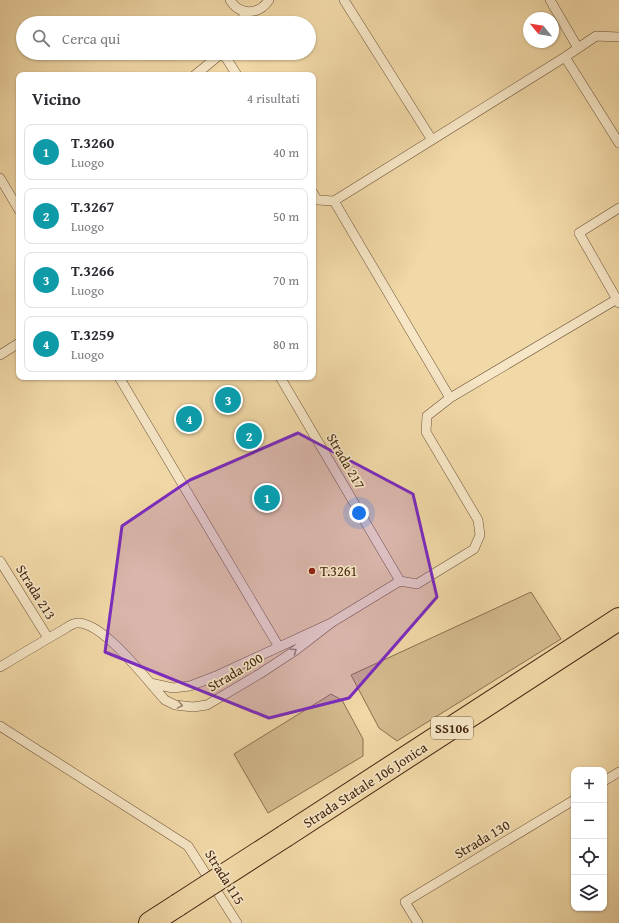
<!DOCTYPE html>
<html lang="it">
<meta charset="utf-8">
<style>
body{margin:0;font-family:"Gentium Book Plus",serif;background:#f7f7f7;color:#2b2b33}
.controls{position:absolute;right:12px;bottom:12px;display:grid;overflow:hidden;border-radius:8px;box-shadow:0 1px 3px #0004}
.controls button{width:36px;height:36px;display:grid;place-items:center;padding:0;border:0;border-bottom:1px solid #e1e1e2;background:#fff;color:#2b2b33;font:20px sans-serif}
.compass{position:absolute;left:523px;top:12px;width:36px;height:36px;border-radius:50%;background:#fff;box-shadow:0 1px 3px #0004;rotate:300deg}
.you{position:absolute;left:359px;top:513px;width:14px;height:14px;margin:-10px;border:3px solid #fff;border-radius:50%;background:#1a73e8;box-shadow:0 0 0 6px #1a73e833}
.badge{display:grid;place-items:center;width:26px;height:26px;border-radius:50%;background:#1a73e8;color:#fff;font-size:13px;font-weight:700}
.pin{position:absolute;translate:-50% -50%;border:2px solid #fff;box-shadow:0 1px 4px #0006}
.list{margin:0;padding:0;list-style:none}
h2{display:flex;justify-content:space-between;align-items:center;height:52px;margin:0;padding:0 16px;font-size:17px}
h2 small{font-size:13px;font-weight:400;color:#7c7c81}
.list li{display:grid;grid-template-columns:26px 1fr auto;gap:12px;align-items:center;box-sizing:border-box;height:56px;margin:0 8px 8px;padding:0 8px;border:1px solid #e1e1e2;border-radius:8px}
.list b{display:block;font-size:15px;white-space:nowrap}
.list p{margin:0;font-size:13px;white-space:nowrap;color:#7c7c81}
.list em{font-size:13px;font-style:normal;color:#7c7c81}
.icon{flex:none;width:22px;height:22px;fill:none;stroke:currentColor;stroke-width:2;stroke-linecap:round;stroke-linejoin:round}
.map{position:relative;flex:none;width:619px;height:923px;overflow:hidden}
.search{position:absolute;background:#fff;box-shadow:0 1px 3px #0004;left:16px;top:16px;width:300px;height:44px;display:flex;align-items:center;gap:10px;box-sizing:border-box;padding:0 14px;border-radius:22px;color:#7c7c81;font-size:15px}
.panel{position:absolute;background:#fff;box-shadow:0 1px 3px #0004;left:16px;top:72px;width:300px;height:308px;border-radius:8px}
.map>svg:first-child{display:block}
.green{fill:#d3ba8d;stroke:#8b704e}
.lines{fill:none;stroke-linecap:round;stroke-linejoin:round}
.lane-casing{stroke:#6e5236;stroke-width:10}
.primary-casing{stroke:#432510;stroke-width:24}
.lane{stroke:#f6e6c6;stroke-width:9}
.primary{stroke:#f1d8a7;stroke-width:22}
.primary-bridge-casing{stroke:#432510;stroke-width:24;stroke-linecap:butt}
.primary-bridge{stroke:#f1d8a7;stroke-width:22}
.oneway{stroke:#9c866b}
.marked{fill:#7b2cbf;fill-opacity:0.2;stroke:#7b2cbf;stroke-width:3;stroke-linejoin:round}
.poi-dot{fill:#8f2418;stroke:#f6e6c6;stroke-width:1.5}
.labels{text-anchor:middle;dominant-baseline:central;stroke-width:3.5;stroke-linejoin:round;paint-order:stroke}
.shield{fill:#f6e6c6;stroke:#795f47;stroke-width:1}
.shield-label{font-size:13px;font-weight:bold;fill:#432510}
.street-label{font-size:14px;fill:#432510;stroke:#f6e6c6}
.poi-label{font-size:14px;fill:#432510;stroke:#f6e6c6;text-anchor:start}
</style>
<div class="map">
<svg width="619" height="923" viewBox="0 0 619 923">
<rect width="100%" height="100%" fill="#f1d8a7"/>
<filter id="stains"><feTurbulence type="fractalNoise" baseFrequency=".005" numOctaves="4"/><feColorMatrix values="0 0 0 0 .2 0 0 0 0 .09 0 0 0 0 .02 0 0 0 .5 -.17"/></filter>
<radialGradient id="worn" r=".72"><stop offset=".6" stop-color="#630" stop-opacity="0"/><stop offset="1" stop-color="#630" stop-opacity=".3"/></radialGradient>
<path class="green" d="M531,592L561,639L397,741L379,728L351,675Z
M331,694L342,700L363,739V756L268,813L234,754Z"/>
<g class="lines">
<g class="lane-casing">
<path id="lane" d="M230,0C240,16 259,15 269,0
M344,0L432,140
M550,0L578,48
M242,23L245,11
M223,53L237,75
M565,57L619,143
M195,75L222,53
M0,178L19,210
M313,193L317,200L334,201L450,398
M334,201L565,57L596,36L619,37
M619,208L579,233L619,303
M0,355L19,343
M119,377L279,647
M280,377L400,581
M0,561L48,638
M400,581L417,584L474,549L480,535L478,520L426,432L427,416L450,398L617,299
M0,667C20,655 40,643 61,631C65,629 72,623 77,623C103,621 148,682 165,700L175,705L193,707L207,705L261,673L296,650L331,623
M150,683L173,688L190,686L216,676L331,623L400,581
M0,726L188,846L237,923
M604,781L619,772
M418,923L405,902L574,800"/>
</g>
<g class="primary-casing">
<path id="primary" d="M285,836L619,619
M150,923L178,905"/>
</g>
<use href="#lane" class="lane"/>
<use href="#primary" class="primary"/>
<g class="primary-bridge-casing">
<path id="primary-bridge" d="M178,905L285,836"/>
</g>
<use href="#primary-bridge" class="primary-bridge"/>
</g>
<defs><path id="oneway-chevron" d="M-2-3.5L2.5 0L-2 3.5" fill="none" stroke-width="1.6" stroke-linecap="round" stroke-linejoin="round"/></defs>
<g class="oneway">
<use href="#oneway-chevron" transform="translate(294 651) rotate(-35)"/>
<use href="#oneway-chevron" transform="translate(180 705) rotate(10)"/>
</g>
<path class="marked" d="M298,433L413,494L437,597L349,698L269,718L105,652L122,526L190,480Z"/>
<circle class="poi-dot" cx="312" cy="571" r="4"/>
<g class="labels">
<rect class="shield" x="431" y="717" width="42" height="22" rx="3"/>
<g class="shield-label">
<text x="452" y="728">SS106</text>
</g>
<g class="street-label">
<text transform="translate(346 461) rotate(60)">Strada 217</text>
<text transform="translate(36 592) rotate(58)">Strada 213</text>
<text transform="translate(235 672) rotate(-31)">Strada 200</text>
<text transform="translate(365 785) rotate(-33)">Strada Statale 106 Jonica</text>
<text transform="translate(482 839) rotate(-31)">Strada 130</text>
<text transform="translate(225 877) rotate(58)">Strada 115</text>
</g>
<g class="poi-label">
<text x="320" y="571">T.3261</text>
</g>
</g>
<rect width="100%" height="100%" filter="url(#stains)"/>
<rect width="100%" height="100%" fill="url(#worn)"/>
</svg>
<div class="controls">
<button>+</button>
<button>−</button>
<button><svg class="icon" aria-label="locate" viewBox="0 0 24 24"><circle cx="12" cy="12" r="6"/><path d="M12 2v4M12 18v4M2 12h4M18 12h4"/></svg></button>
<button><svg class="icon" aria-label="layers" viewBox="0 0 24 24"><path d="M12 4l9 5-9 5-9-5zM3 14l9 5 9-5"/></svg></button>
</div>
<svg class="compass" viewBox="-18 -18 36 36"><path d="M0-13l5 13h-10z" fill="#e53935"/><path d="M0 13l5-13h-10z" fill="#7c7c81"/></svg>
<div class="you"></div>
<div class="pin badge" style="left:267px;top:498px;background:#0f9aa8">1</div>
<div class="pin badge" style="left:249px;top:436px;background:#0f9aa8">2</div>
<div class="pin badge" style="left:228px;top:400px;background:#0f9aa8">3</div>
<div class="pin badge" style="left:189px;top:419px;background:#0f9aa8">4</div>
<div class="search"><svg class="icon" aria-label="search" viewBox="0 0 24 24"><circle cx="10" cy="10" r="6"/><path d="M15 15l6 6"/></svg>Cerca qui</div>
<section class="panel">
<h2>Vicino<small>4 risultati</small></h2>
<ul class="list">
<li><span class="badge" style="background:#0f9aa8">1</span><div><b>T.3260</b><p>Luogo</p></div><em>40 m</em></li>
<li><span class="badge" style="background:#0f9aa8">2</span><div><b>T.3267</b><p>Luogo</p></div><em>50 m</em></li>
<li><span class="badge" style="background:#0f9aa8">3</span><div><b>T.3266</b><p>Luogo</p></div><em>70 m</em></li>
<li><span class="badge" style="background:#0f9aa8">4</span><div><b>T.3259</b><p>Luogo</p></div><em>80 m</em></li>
</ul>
</section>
</div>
